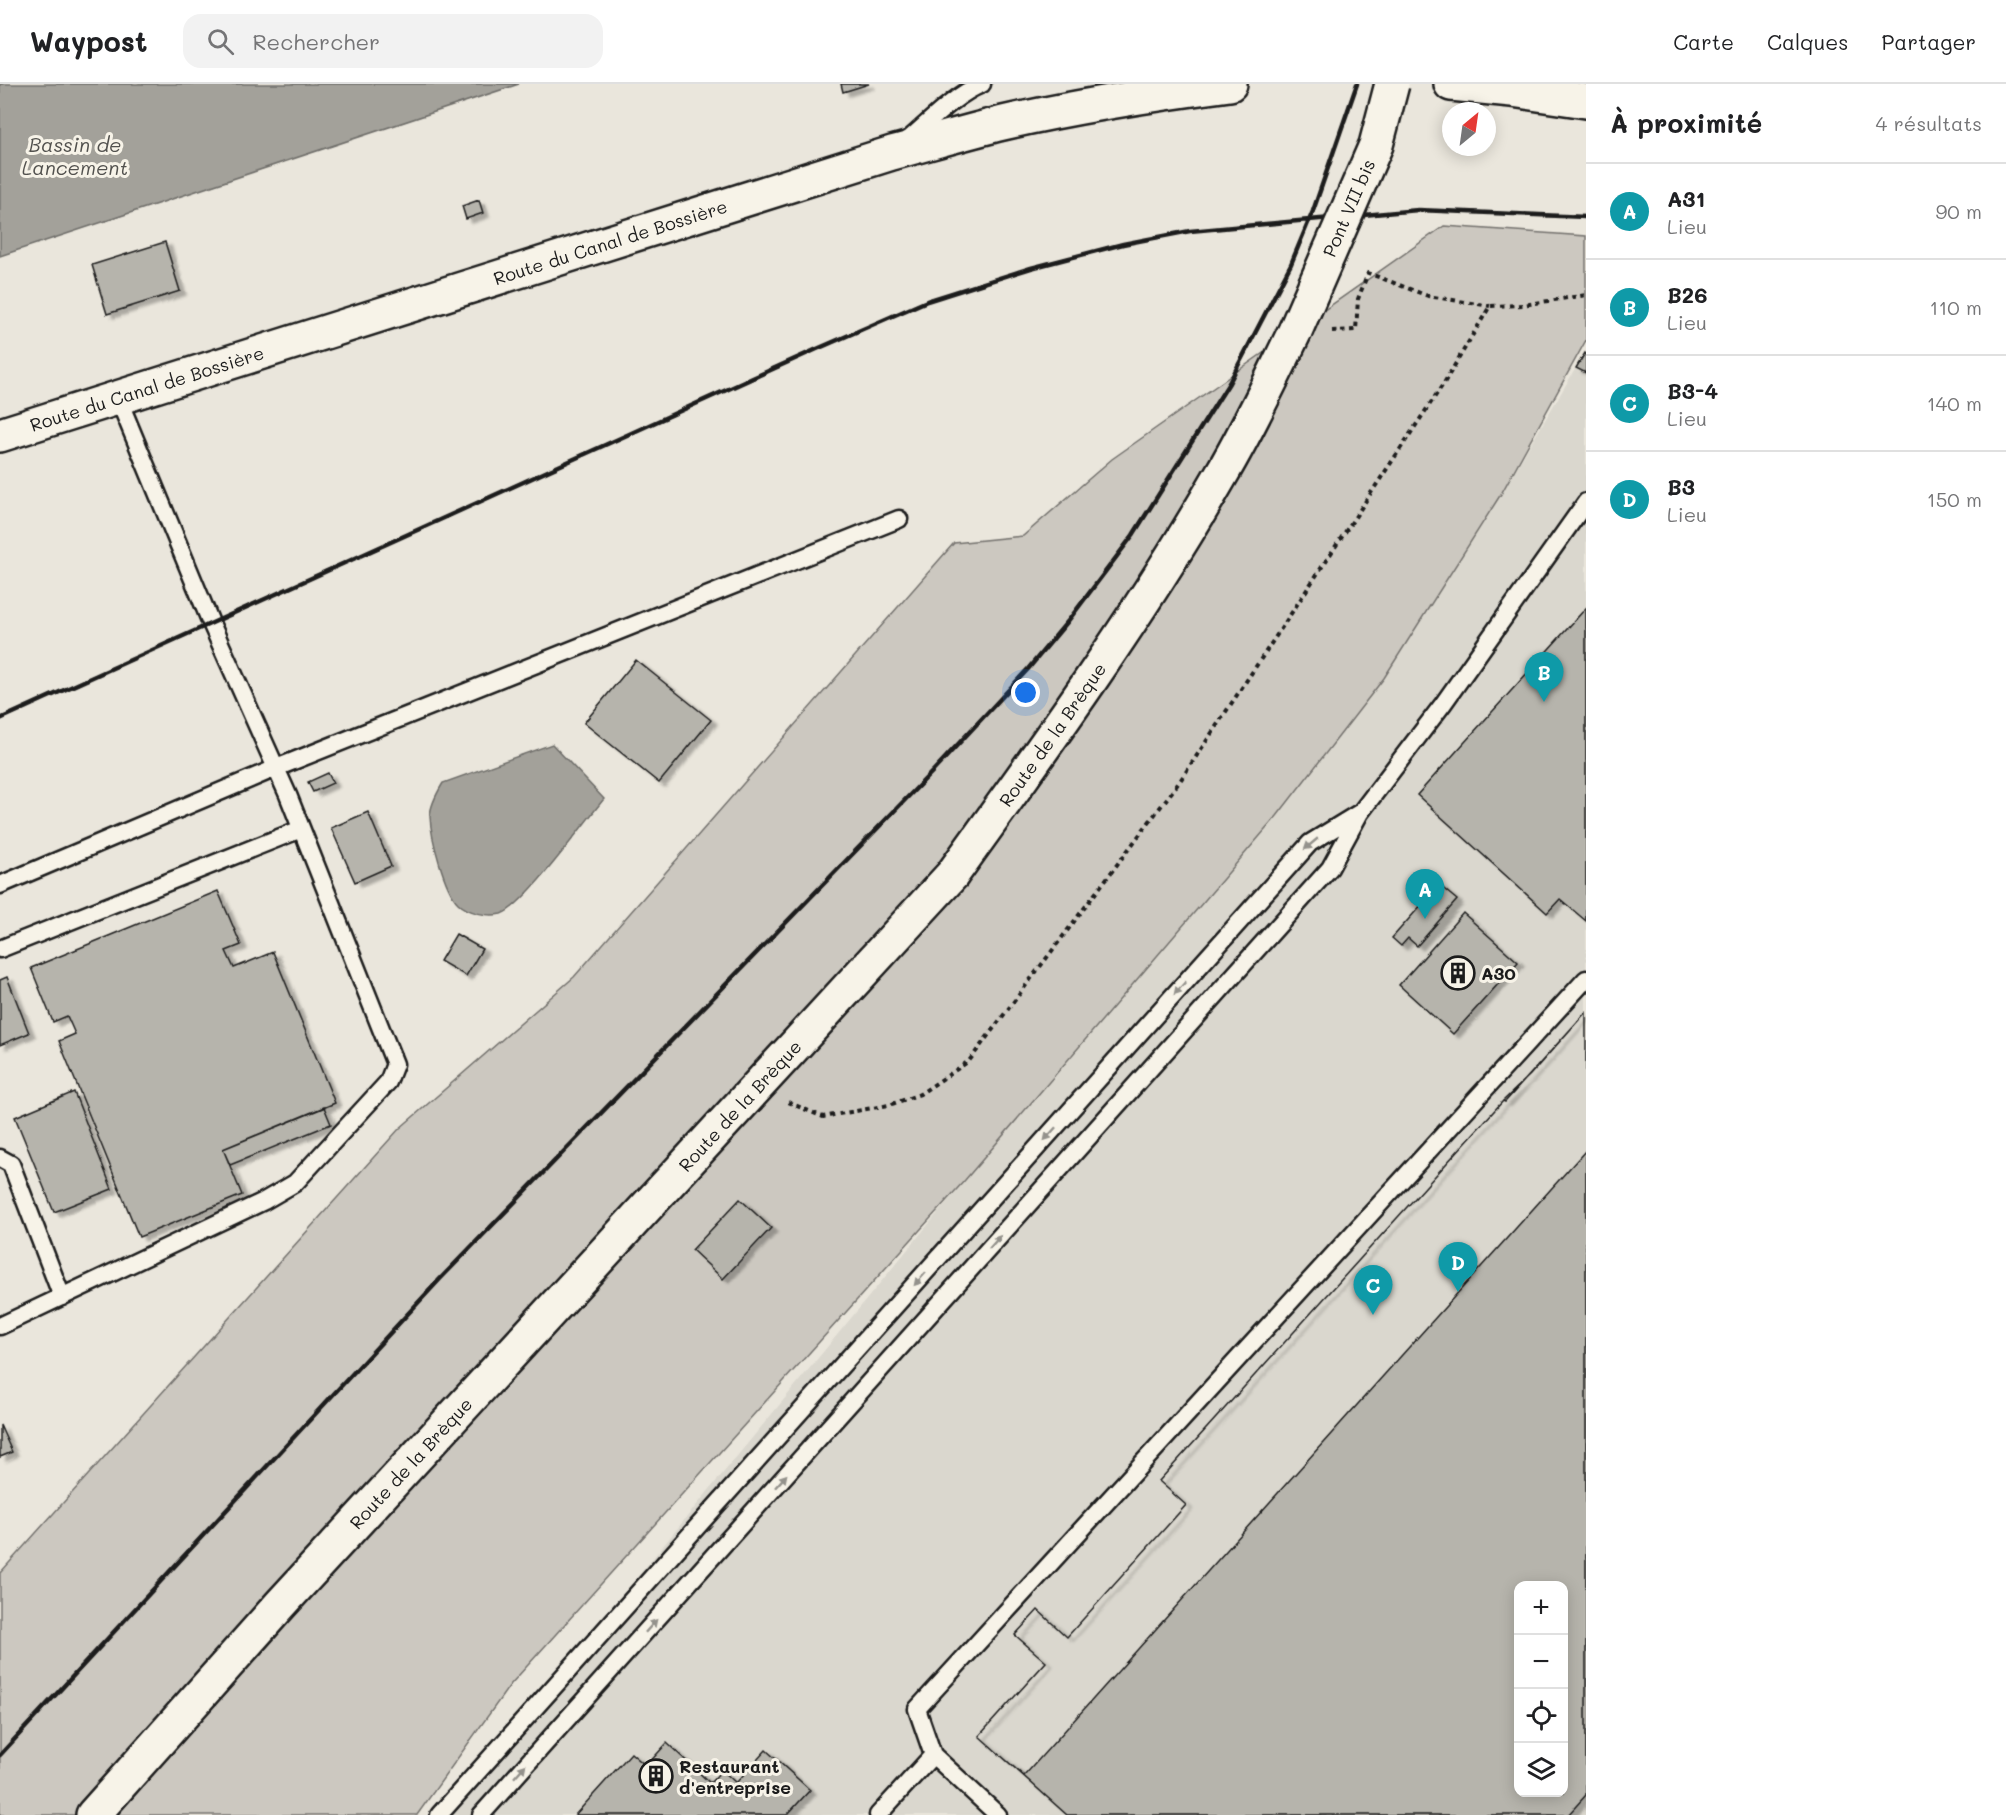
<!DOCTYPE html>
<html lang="fr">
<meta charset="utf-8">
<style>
body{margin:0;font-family:Mali,sans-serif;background:#f2f2f2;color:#202124}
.controls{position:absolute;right:18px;bottom:18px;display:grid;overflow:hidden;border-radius:12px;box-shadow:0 3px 15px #0003}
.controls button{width:54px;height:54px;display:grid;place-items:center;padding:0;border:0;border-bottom:2px solid #e0e0e0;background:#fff;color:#202124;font:30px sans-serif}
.compass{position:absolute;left:1442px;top:18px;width:54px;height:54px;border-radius:50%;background:#fff;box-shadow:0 3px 15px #0003;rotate:29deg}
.you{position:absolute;left:1026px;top:609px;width:21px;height:21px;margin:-15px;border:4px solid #fff;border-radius:50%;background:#1a73e8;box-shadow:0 0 0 9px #1a73e833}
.badge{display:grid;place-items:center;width:39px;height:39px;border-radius:50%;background:#2563eb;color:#fff;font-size:20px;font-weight:700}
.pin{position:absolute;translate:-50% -50px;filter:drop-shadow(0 2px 3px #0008)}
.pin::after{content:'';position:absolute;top:32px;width:21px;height:18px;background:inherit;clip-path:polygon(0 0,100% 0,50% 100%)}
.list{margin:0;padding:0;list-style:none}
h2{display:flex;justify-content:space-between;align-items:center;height:78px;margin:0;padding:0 24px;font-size:26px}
h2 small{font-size:20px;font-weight:400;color:#757577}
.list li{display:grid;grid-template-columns:39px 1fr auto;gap:18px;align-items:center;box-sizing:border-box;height:96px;padding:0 24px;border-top:2px solid #e0e0e0}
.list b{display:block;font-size:22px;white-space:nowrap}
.list p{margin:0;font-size:20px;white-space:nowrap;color:#757577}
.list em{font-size:20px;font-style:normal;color:#757577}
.icon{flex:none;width:33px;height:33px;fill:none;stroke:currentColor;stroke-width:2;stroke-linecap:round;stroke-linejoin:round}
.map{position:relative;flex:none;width:1586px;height:1731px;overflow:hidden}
header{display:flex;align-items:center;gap:36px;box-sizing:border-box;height:84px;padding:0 30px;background:#fff;border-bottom:2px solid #e0e0e0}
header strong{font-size:28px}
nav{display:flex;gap:33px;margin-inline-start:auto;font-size:21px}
.search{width:420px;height:54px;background:#f2f2f2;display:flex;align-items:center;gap:15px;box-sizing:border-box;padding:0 21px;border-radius:18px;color:#757577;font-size:22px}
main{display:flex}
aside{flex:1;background:#fff}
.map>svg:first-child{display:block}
.built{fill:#dad7ce;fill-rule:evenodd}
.green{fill:#ccc8c0;stroke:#74726e;stroke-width:1.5}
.water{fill:#a3a19a;stroke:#6d6c68;stroke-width:1.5}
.building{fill:#b6b4ac;stroke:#1c1c1c;stroke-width:1.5;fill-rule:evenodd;filter:url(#shadow)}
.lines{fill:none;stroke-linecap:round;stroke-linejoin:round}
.service-casing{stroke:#1c1c1c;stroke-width:21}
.tertiary-casing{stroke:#1c1c1c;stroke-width:38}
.secondary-casing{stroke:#1c1c1c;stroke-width:38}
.path{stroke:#1c1c1c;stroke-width:4;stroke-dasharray:4.5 4.5;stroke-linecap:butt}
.service{stroke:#f7f3e8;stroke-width:16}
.tertiary{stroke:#f7f3e8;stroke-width:33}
.secondary{stroke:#f7f3e8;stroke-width:33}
.rail{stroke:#1c1c1c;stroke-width:4.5}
.secondary-bridge-casing{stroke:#1c1c1c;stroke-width:38;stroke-linecap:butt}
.secondary-bridge{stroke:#f7f3e8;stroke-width:33}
.oneway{fill:#94928c}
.labels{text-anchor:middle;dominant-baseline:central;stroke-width:6;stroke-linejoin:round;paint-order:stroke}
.street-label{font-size:18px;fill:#1c1c1c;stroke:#f7f3e8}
.poi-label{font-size:18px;font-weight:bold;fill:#1c1c1c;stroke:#f7f3e8;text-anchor:start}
.water-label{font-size:20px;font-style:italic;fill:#52514e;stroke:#f7f3e8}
</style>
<header>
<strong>Waypost</strong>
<div class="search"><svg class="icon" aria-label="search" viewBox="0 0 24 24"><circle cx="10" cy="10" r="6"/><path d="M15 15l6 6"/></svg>Rechercher</div>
<nav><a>Carte</a><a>Calques</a><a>Partager</a></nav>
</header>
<main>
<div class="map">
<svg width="1586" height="1731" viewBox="0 0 1586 1731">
<defs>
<filter id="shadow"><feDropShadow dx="6" dy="4" stdDeviation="1.5" flood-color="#0004"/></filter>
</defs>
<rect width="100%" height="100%" fill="#eae6dc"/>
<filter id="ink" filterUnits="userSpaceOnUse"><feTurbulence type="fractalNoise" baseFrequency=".0167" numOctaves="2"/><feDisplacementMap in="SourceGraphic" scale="12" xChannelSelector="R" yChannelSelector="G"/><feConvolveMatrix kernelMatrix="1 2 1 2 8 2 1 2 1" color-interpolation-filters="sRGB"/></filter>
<g filter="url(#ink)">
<path class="built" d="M1586,267V1731H441L965,1096L1277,732L1384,594L1501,410ZM1518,1502H1564V1708H1518Z"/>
<path class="green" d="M1444,142L1586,152V256L1501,410L1384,594L1277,732L965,1096L510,1601L417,1731H0V1489L399,1045L574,893L954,459L1023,452L1112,375Z"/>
<path class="water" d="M0,0H519L0,172Z
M552,660L604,715C585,737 524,823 501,830C488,833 468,829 458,819C444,805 431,753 430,733C430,722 437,709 443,699Z"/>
<path class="building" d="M841,0H869L843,8Z
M479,116L483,129L466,135L462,122Z
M165,158L180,207L107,230L92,181Z
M1585,269L1586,270V289L1576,284Z
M1586,524V837L1560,815L1547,829L1417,711Z
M636,576L711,636L659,699L584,639Z
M328,689L333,699L313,708L308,698Z
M368,728L391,782L355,798L331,744Z
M1439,801L1457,816L1417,862L1408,854L1401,862L1392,854Z
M218,807L241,861L226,867L234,884L273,868L335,1019L223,1065L242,1111L139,1153L59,957L75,950L67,932L53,938L31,884Z
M1463,829L1518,878L1453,950L1399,901Z
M456,850L482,865L466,892L440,877Z
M7,893L29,949L0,961V896Z
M1586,928V1711L1568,1731H1067L979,1652L1046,1578L1015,1551L1038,1526L1067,1553L1186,1421L1159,1397L1503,1017L1505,1018ZM1518,1502H1564V1708H1518Z
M1586,928V1066L1024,1692L979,1652L1046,1578L1015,1551L1038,1526L1067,1553L1186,1421L1159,1397L1503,1017L1530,991Z
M74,1008L112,1105L54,1128L15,1033Z
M324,1023L331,1040L230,1081L223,1065Z
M740,1115L771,1144L723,1195L692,1166Z
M0,1341L12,1368L0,1373Z
M667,1659L710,1699L722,1686L736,1699L766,1666L810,1706L787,1731H575L631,1669L646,1682Z"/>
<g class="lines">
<g class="service-casing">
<path id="service" d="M907,57C928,39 956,10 982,0
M0,801L276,684L899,435
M0,865L301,745
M0,1074L11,1080L62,1213
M0,1242L264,1117L295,1099L388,998L395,980L288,711L211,539L118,314
M439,1731L1310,759L1359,729
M481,1731L1330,784L1360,729L1443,620L1586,418
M878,1731L933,1671
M998,1731L933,1671L917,1625L1586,895"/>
</g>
<g class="tertiary-casing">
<g id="tertiary">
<path d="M1451,0L1512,6L1586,17"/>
<path id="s1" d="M0,351L892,69C929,59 966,48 1003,39C1078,22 1154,10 1230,0"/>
</g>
</g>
<g class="secondary-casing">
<g id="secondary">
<path id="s2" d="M93,1731L280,1521L952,791C1046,661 1141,530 1221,391C1249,344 1272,294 1296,245"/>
</g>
</g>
<path class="path" d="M1332,247L1356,246L1358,215L1368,189L1428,212L1490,222
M788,1018L823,1033L889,1021L920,1010L969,977L1180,697L1444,299L1490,222L1523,221L1586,211"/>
<use href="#service" class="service"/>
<use href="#tertiary" class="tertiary"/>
<use href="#secondary" class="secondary"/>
<path class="rail" d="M0,635L817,265L927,217L1031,184L1123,160L1190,147L1418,126L1586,133
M0,1671L440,1195L934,686L1028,585L1068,537L1133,451L1229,299L1291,180L1313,127L1357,0"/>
<g class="secondary-bridge-casing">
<g id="secondary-bridge">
<path id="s3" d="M1296,245L1376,61L1392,0"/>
</g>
</g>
<use href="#secondary-bridge" class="secondary-bridge"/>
</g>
<defs><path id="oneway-solid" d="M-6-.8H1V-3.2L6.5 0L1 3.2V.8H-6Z" transform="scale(1.5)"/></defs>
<g class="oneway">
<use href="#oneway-solid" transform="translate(1311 760) rotate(140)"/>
<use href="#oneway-solid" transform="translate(1180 904) rotate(132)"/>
<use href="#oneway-solid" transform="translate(1050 1050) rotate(132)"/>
<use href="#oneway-solid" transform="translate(995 1158) rotate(-48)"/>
<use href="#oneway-solid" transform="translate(920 1195) rotate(132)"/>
<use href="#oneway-solid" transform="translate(781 1397) rotate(-48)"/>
<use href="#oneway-solid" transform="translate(651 1542) rotate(-48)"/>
<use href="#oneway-solid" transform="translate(520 1687) rotate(-48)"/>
</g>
</g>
<defs>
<g id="building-ring" transform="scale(1.725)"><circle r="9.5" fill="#f7f3e8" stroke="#1c1c1c" stroke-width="1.5"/><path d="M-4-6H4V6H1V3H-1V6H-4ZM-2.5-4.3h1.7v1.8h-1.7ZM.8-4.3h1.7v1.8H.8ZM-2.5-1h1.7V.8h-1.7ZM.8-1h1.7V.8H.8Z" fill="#1c1c1c"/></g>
</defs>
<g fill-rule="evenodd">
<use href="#building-ring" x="1458" y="889"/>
<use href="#building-ring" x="656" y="1692"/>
</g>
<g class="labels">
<g class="street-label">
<text stroke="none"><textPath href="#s3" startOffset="132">Pont VII bis</textPath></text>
<text stroke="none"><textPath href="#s1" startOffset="640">Route du Canal de Bossière</textPath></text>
<text stroke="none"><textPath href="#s1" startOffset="154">Route du Canal de Bossière</textPath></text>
<text stroke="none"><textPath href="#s2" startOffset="1446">Route de la Brèque</textPath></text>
<text stroke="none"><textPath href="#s2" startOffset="960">Route de la Brèque</textPath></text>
<text stroke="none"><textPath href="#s2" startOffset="474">Route de la Brèque</textPath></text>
</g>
<g class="poi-label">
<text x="1481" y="889">A30</text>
<text x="679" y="1682">Restaurant<tspan x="679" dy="21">d'entreprise</tspan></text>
</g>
<g class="water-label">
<text x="75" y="60">Bassin de<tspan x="75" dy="23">Lancement</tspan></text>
</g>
</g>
</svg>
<div class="controls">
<button>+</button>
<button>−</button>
<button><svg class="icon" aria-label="locate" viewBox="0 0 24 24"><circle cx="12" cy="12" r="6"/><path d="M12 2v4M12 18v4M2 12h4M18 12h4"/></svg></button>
<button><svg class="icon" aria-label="layers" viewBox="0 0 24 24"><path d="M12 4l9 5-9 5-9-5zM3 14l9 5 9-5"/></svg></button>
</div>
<svg class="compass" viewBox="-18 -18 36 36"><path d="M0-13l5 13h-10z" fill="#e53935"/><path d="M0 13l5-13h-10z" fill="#757577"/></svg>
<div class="you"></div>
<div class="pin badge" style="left:1425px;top:835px;background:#0f9aa8">A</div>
<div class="pin badge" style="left:1544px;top:618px;background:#0f9aa8">B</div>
<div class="pin badge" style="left:1373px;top:1231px;background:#0f9aa8">C</div>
<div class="pin badge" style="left:1458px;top:1208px;background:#0f9aa8">D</div>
</div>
<aside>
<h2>À proximité<small>4 résultats</small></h2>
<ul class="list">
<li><span class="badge" style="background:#0f9aa8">A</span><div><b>A31</b><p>Lieu</p></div><em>90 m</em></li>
<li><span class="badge" style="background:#0f9aa8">B</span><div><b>B26</b><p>Lieu</p></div><em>110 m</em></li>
<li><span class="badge" style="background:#0f9aa8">C</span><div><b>B3-4</b><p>Lieu</p></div><em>140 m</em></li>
<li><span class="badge" style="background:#0f9aa8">D</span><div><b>B3</b><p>Lieu</p></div><em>150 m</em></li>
</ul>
</aside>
</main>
